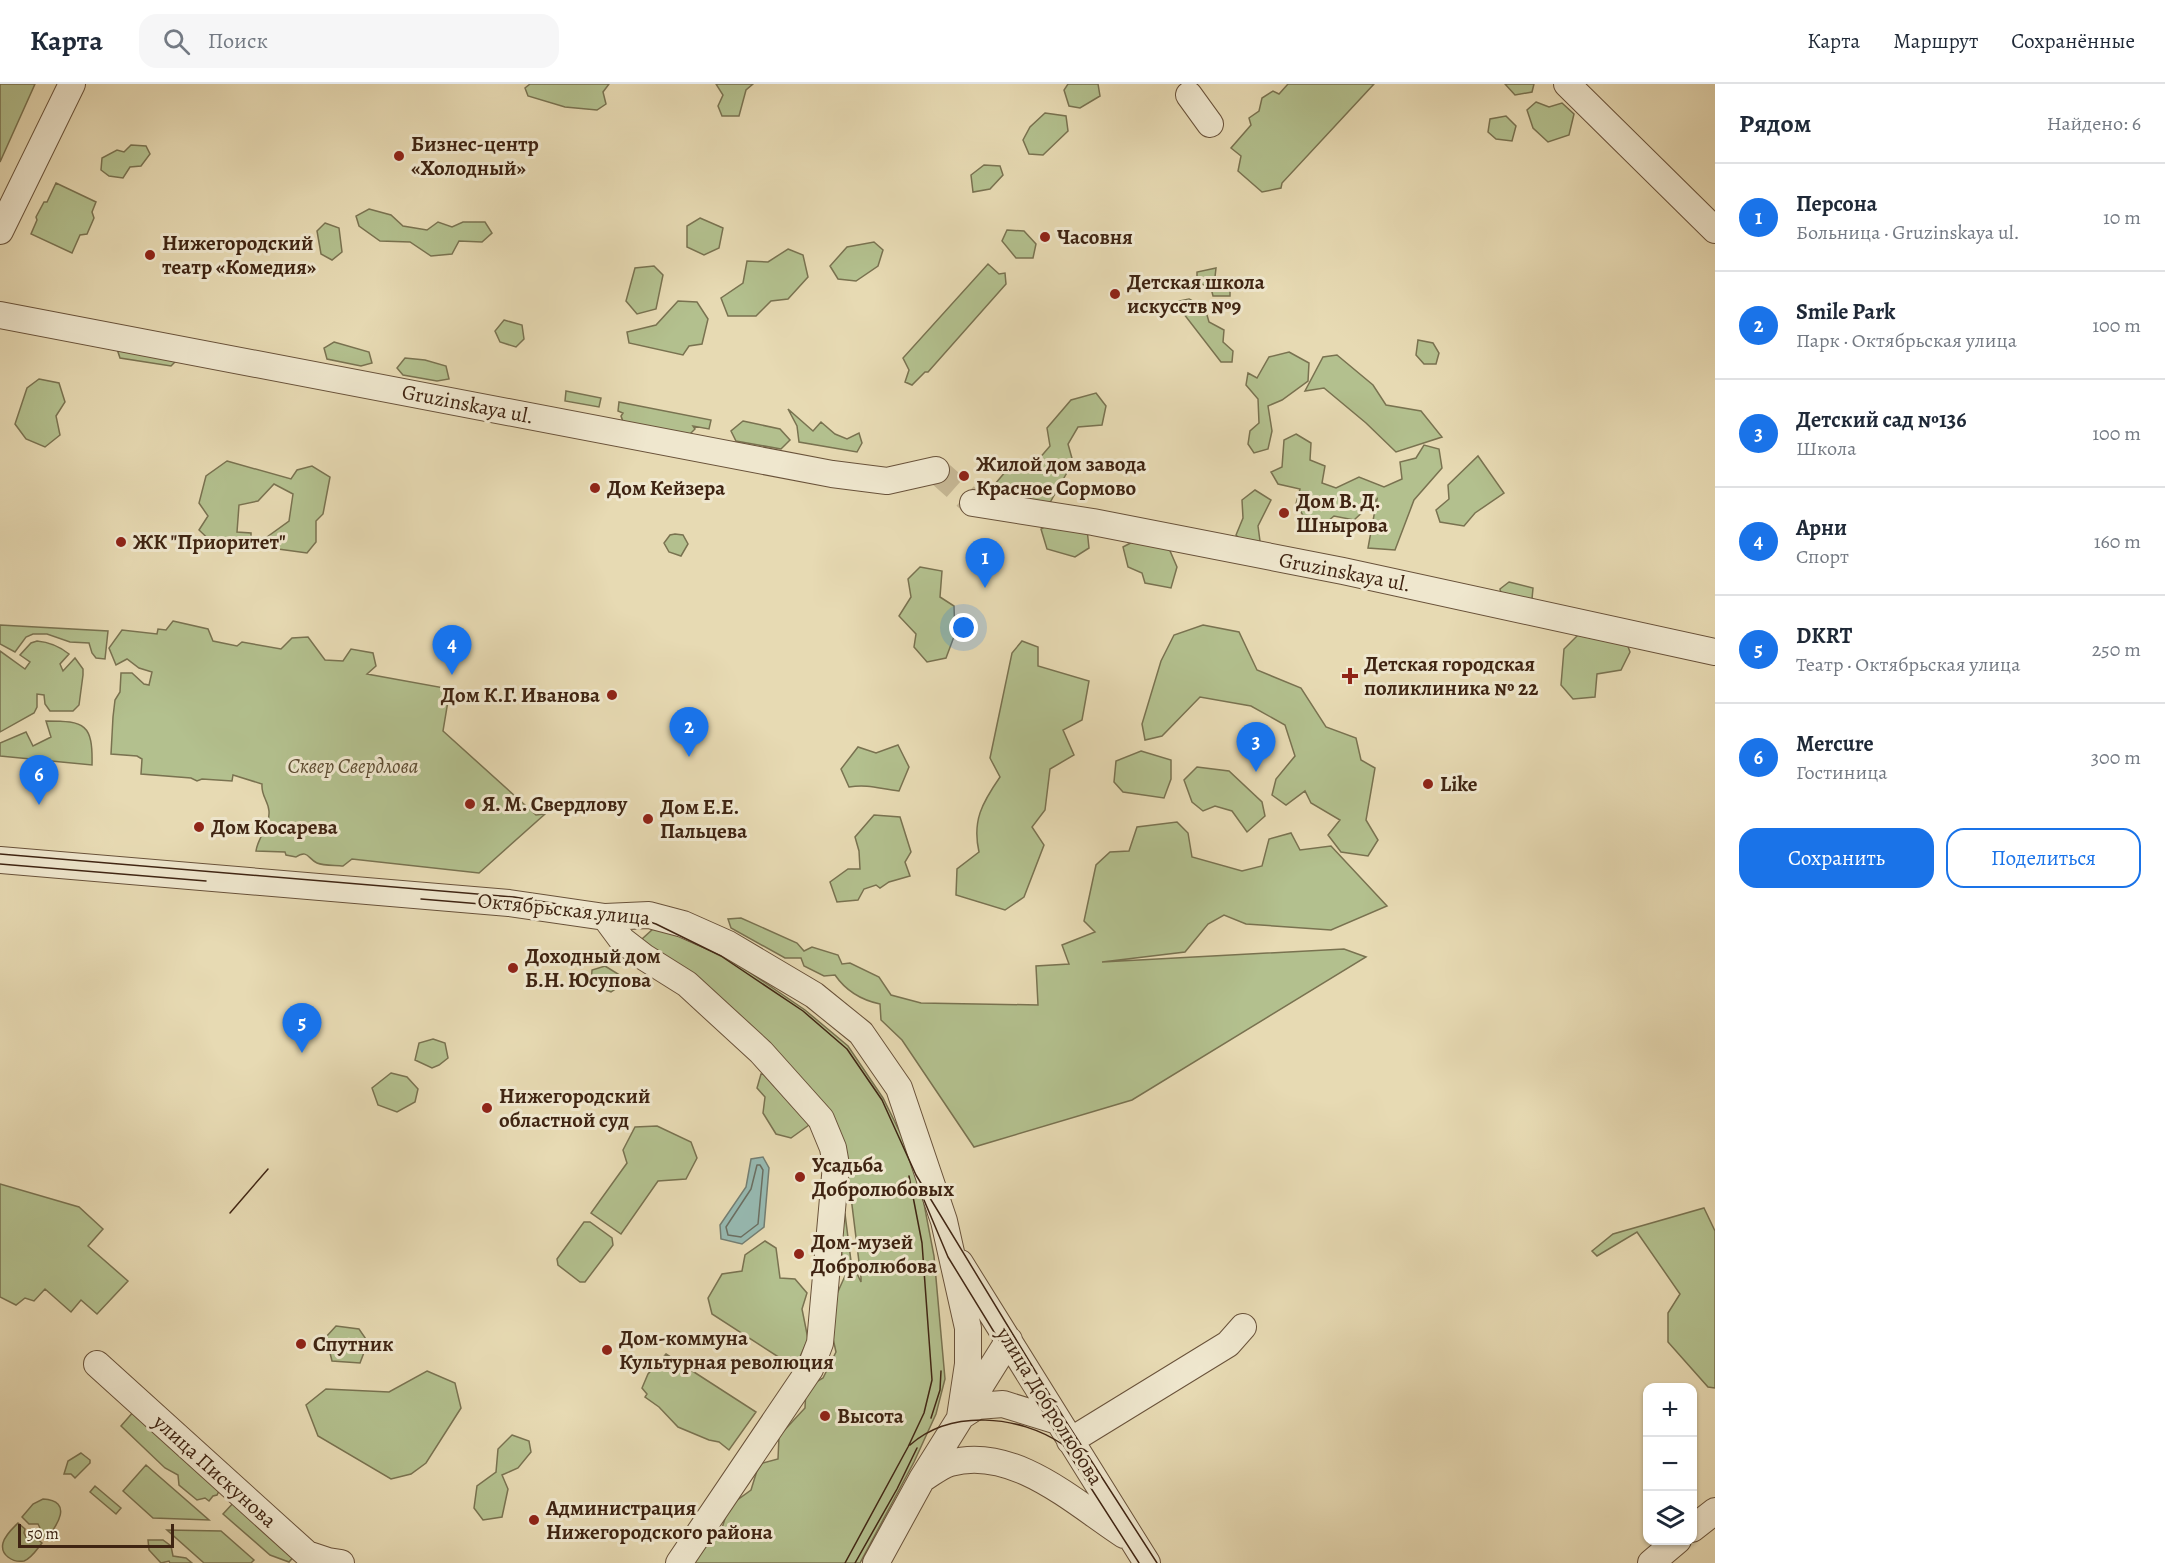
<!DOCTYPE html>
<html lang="ru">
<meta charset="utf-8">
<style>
body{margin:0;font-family:Alegreya,serif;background:#f6f6f7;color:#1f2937}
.controls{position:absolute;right:18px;bottom:18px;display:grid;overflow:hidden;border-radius:12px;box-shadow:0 2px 4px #0004}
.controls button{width:54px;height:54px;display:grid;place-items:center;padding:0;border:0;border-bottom:2px solid #e0e1e3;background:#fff;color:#1f2937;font:30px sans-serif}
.scale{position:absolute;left:18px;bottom:15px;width:156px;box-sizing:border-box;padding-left:6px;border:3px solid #3f2412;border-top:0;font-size:16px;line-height:21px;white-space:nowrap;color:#3f2412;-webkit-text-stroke:4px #efe7ce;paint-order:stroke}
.you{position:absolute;left:964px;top:544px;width:21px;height:21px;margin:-15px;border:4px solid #fff;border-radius:50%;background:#1a73e8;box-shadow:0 0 0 9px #1a73e833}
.badge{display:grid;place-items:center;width:39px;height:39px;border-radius:50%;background:#1a73e8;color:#fff;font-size:20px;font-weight:700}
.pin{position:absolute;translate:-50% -50px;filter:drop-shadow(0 2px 3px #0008)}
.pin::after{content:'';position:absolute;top:32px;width:21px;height:18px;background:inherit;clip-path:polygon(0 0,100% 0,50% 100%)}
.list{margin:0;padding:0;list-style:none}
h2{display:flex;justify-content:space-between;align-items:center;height:78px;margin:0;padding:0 24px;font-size:26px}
h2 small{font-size:20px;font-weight:400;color:#747a83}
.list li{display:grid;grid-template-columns:39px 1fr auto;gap:18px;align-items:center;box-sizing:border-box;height:108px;padding:0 24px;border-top:2px solid #e0e1e3}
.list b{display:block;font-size:22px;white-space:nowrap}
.list p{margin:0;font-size:20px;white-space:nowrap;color:#747a83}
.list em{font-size:20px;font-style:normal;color:#747a83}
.actions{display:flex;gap:12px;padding:18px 24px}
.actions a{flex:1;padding:14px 0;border:2px solid #1a73e8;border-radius:18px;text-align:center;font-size:21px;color:#1a73e8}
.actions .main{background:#1a73e8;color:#fff}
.icon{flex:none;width:33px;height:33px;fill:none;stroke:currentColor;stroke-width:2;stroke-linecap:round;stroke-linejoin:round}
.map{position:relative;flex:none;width:1715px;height:1479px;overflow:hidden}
header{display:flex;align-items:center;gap:36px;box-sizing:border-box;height:84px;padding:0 30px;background:#fff;border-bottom:2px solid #e0e1e3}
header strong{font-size:28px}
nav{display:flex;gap:33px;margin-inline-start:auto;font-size:21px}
.search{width:420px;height:54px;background:#f6f6f7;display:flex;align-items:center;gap:15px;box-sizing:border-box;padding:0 21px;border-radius:18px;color:#747a83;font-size:22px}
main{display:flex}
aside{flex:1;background:#fff}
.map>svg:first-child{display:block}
.green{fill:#b3c08e;stroke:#797250;stroke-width:1.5}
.water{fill:#97bab2;stroke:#747e72;stroke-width:1.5}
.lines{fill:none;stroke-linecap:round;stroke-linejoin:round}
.shore{stroke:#6b6f62;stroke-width:1.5}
.minor-tunnel{stroke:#c5b693;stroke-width:26;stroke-dasharray:26 13;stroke-linecap:butt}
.minor-casing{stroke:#69523a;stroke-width:28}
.minor{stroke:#efe7ce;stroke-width:26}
.tram{stroke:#3f2412;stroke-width:1.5}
.poi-dot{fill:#8f2418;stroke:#efe7ce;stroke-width:2}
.labels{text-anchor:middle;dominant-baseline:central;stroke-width:6;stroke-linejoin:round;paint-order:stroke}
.poi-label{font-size:21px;font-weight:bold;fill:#3f2412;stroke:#efe7ce;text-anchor:start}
.street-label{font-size:21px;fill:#3f2412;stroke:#efe7ce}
.park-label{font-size:21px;font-style:italic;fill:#5c4b31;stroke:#efe7ce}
</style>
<header>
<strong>Карта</strong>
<div class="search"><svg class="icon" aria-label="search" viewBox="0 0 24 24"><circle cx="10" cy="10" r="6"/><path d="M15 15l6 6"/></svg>Поиск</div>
<nav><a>Карта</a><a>Маршрут</a><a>Сохранённые</a></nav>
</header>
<main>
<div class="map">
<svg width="1715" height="1479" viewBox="0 0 1715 1479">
<rect width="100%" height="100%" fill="#e7dab3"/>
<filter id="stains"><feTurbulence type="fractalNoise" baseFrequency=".00333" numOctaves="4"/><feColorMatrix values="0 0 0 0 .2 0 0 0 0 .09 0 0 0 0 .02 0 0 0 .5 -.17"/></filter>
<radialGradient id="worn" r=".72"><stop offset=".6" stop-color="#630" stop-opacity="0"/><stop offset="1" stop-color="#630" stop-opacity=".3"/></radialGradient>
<path class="green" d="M0,0H35L0,78Z
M530,0H609L603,8L606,20L597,26L565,23L528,12L525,4Z
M716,0H753L746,6L739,32H722L718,22L723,11Z
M1068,0H1098L1100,12L1080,24L1069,22L1064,6Z
M1288,0H1374L1282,99L1281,104L1262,108L1238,87L1241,72L1231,64L1251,41L1249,34L1259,27L1262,14L1273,7L1279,10Z
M1505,0H1534L1532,8L1515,11Z
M1536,18L1549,23L1562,19L1574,30L1569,51L1548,58L1533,44L1527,26Z
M1045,29L1066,32L1068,47L1043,71L1029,70L1023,56L1030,43Z
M1506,32L1516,42L1512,57L1496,55L1488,48L1490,35Z
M131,61L146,62L150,70L141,82L130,83L123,94L109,92L101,86L102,74L117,66L124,68Z
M984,81L1000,82L1003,91L990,105L973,108L971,91Z
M56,99L96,118L92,128L94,134L87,150L80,151L72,169L31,150L37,136L36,133L44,118H47Z
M369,125L391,131L403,142L427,146L438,138L452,143L463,138H485L492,149L482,158L459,157L452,170L431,172L410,158L380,157L359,142L356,132Z
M700,134L723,144L719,164L704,171L687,163V142Z
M325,139L339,144L342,168L332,176L321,170L317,147Z
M1007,146L1024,147L1036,160L1033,174H1016L1002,157Z
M874,158L883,166L878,182L856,197L838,195L830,182L847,163Z
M788,165L803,171L808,193L788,215L771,217L756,232H728L721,214L743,199L747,177L768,178Z
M988,180L999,190L1005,189L1006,200L928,288H925L912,301L905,298L909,286L903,274Z
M654,182L663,191L656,225L637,230L626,217L635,184Z
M1216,184L1215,193L1230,199V212H1213L1211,204L1197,198V188Z
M1189,215L1205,224L1209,238L1224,246L1223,258L1233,267L1232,278H1221L1180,225L1179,217Z
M678,217L697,218L708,235L702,260L689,262L683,271L629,259L627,248L656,241Z
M504,236L522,241L524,255L516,263L500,258L495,247Z
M1418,256L1433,259L1439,269L1436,280H1424L1416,271Z
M334,258L369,268L372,279L361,282L327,275L324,264Z
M116,262L177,276L171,282L120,274Z
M1289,268L1309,279L1308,297L1282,316L1268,322L1272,347L1268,365L1254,369L1248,360L1250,347L1259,339L1258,315L1246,301L1248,289L1257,294L1269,273Z
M1337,271L1373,301L1386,321L1421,327L1442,353L1396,368L1366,339L1324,304L1305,307L1323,273Z
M405,274L425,276L446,282L449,295L437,297L403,291L397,284Z
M39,295L59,299L65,318L56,332L60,351L45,363L26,355L15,340L27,304Z
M566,307L601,314L599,323L565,317Z
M1096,309L1106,322L1102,341L1078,343L1068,360L1073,378L1048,422L997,427L990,406L1011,381L1032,383L1050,362L1047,344L1071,316Z
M619,318L711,336L709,345L693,342L695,345L686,354L624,340L621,332L623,329L618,327Z
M788,325L813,347L821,338L835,350L847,355L859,349L862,359L857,368L799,358L797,342Z
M743,337L780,345L790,356L781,365L736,357L731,347Z
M1296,350L1311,359L1310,376L1325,382L1322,399L1336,404L1359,393L1384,403L1402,395L1400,378L1416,374L1424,361L1439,365L1442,384L1414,416L1395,466L1368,464L1377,415L1354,436L1334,432L1321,443L1309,441L1296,420L1300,405L1278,400L1271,388L1282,383L1284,356Z
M1478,372L1504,409L1475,429L1464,442L1440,438L1436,426L1449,415L1448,401Z
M227,377L291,395L297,386L312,382L330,393L323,430L316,437V458L307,469L271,464L267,453L289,437L293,410L274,400L258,417L239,421L237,448L251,449V463L218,464L199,446L208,432L199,419L206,392Z
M1255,406L1271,416L1258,442L1260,457L1248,464L1236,451L1243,434L1242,416Z
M1059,435L1087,445L1089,464L1075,473L1047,465L1041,445Z
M675,450L683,451L688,460L681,472L669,468L664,459L670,451Z
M1140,454L1167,460L1177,483L1171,504L1145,499L1142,489L1128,483L1123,463Z
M920,483L942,487L940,513L954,522L955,550L946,574L927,578L914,563L916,550L899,532L911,513L908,495Z
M1509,498L1533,504L1532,515L1520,521L1502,514L1500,505Z
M173,537L208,545L213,557L237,562L242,558L281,565L292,554L308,553L325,576L343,577L351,565L373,569L376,582L367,590L450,605L443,647L536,731L545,730L479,789L352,775L343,782C336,781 324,782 317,779C308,775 308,765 296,773L286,771L285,768L256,767C258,752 270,744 269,727C268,716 261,712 262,700L233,691L232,697L202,695L197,697L191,694L141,690L142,675L137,672L111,670L113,633L115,616L120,608L121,589H132L144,600L149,601L152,588L139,584L127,575L116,581L109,564L122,546L157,550L158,545L166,546Z
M0,541L108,547L105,575L96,574L92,569L89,559L70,558L47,550H33L26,553L15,568L0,560Z
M1203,541L1239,548L1257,586L1301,604L1326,643L1356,654L1361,676L1375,684L1366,736L1378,756L1368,772L1341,768L1328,751L1340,736L1311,719L1305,707L1286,721L1272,711L1276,695L1295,672L1285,641L1251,622L1200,613L1162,652L1145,656L1142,640L1161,577L1174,551Z
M1581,548L1626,557L1630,568L1621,586L1597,590L1595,613L1573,615L1561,601L1564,565Z
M37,557C49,558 59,562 69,570L60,580L63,587L75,574L83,585V591L79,621L73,627H50L45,620L44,611L37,610V623L34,629L0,648V567L25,585L30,578L20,571L31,559Z
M1022,557L1038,563V582L1089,597L1082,636L1063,646L1074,671L1050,685L1045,726L1032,743L1044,761L1024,813L1005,826L956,811L957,785L979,768C972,737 982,719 1000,693L990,674L1012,569Z
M46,637C85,637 93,640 92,681L0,672V659L26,648L33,662L51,653Z
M898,661L909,683L899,707C880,705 869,700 849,703L841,685L858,663L876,669Z
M1141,667L1171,676V695L1164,714L1123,708L1114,698L1116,677Z
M1197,683L1229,687L1262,718L1265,732L1247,748L1232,727L1215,722L1203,727L1192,718L1184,696Z
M874,731L900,733L911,768L905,778L910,792L889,798L880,804L876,801L864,805L858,816L837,818L830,798L848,785H860L859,767L855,753Z
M1177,738L1188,749L1192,773L1242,787L1262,782L1269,755L1291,749L1300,766L1331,762L1387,822L1331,846L1246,840L1224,831L1208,840L1185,868L1102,878L1344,865L1366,873L1132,1016L974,1063L902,956L881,936L880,920C861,916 846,907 835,891L824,892L804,882L801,874H785L731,844L728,835L741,834L797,859L804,867L812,863L838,871L842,880L850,879L879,893L891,911L921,919L1038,921L1036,882L1069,880L1062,861L1095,848L1084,837L1096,781L1110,768L1129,767L1137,743Z
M653,845H662L723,870L805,926L848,962L883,1014L917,1083L934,1172L945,1295L936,1330L914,1378L860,1479H689L693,1469L722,1444L729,1422L751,1406L759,1380L778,1375L779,1352L805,1324L806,1304L823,1294L836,1268L832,1250L836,1212L845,1192L837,1136L840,1126L845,1130L851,1177L861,1198V1194L849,1097L842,1065L647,868L642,855Z
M605,882L623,893L620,902L611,908L591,901L592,886Z
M433,955L445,959L448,974L439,981L432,984L415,976L419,959Z
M391,989L407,993L418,1005L415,1018L397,1028L378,1021L372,1004Z
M761,990L777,993L801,1013L809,1041L791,1054L776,1050L763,1029L765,1013L757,1004Z
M657,1042L691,1058L697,1074L686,1095L658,1097L621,1150L591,1129L627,1079L623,1066L635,1043Z
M0,1100L79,1123L103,1145L88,1162L128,1197L97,1230L81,1216L71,1228L45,1205L34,1217L25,1214L16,1221L0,1213Z
M1704,1124L1715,1147V1304L1708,1303L1668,1258V1229L1680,1210L1637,1148L1597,1172L1592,1167L1613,1150Z
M584,1138H590L612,1154L613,1161L585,1198H580L558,1181L557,1175Z
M765,1157L776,1164L780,1194L795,1195L807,1209L802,1225L808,1255L799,1275L780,1274L712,1230L708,1214L722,1190L742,1187L745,1171Z
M336,1242L359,1245L368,1258L360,1279L332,1277L326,1253Z
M666,1270L756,1328L729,1366L719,1358L709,1356L678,1343L659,1323L645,1313L647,1310L642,1304L648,1290Z
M427,1287L455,1299L461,1324L426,1379L411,1390L391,1395L318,1352L306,1321L326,1305L389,1308Z
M134,1327L221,1403L217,1411L213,1412L209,1417L205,1414L197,1416L179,1401L178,1391L165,1384L121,1342Z
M512,1351L529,1357L531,1368L518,1384L502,1391L508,1405L502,1433L483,1436L474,1424L477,1402L496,1388L498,1365Z
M81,1369L90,1376V1379L75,1394L71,1390H64L68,1377Z
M146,1381L209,1436L153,1434L123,1407Z
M95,1402L121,1424L116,1430L90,1408Z
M43,1415C74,1417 57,1442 46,1455L39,1448L40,1444L38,1440H29L22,1433L33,1420Z
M236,1416L296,1470L289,1478L270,1471L223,1430Z
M18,1439L25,1445L24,1449L26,1453H35L42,1459C37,1465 32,1474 24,1477C13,1479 0,1471 3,1459C5,1451 13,1444 18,1439Z
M167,1446L221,1447L254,1476L251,1479H204Z
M148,1456H163L171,1462L173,1472L186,1474L192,1479H170L169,1477L161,1479L149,1466Z"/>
<path class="water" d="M763,1073L769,1084L764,1143L742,1160L721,1155L720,1141L746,1103L751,1075Z"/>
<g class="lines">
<path class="shore" d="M757,1081H760L763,1086L758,1140L741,1153L728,1151L726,1143L751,1105Z"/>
<path class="minor-tunnel" d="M936,386L973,419"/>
<g class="minor-casing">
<path id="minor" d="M1567,0L1715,146
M1189,11L1210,40
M0,147L72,0
M0,231L832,390L887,397L936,386
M973,419L1093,438L1343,487L1715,568
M0,776L509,819L605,833L649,831L683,840L728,860L814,911L861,949L899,1004L944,1137L968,1244V1280L960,1333
M605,833L622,856L644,873L687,900L761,968L821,1035L833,1064L836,1081L820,1259L810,1285L679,1479
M960,1179L1147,1479
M97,1280L307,1470L328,1477L341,1479
M960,1333L977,1322L1003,1320L1058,1337
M1070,1357L1228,1260L1243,1243
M922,1395C931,1390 940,1382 950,1379C1014,1361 1076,1420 1124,1451
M1692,1445L1715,1427
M876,1479L922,1395L1009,1256
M1651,1479L1678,1456"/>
</g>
<use href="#minor" class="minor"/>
<path class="tram" d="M0,770L514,813L632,832L656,840L721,872L803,927L847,965L882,1016L916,1091L1065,1336L1157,1479
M0,780L206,797
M421,815L505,822L624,839
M924,1116L948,1173L1064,1362L1139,1479
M230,1129L268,1085
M931,1334L940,1306L941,1287
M910,1361C951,1325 1019,1331 1062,1360
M845,1479L908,1363L924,1329L932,1296L922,1159L909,1092
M855,1479L897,1405L917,1364"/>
</g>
<g class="poi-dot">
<circle cx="399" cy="72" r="6"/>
<circle cx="1045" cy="153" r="6"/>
<circle cx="150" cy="171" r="6"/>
<circle cx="1115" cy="210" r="6"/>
<circle cx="964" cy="392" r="6"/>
<circle cx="595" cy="404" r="6"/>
<circle cx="1284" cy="429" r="6"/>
<circle cx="121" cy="458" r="6"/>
<path d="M1347 583h6v6h6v6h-6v6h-6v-6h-6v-6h6z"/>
<circle cx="612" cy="611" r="6"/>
<circle cx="1428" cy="700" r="6"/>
<circle cx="470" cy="720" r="6"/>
<circle cx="648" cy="735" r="6"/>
<circle cx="199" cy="743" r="6"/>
<circle cx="513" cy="884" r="6"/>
<circle cx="487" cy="1024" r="6"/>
<circle cx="800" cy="1093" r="6"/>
<circle cx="799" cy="1170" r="6"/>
<circle cx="301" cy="1260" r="6"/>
<circle cx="607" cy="1266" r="6"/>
<circle cx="825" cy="1332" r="6"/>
<circle cx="534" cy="1436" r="6"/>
</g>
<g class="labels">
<g class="poi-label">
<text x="411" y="60">Бизнес-центр<tspan x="411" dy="24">«Холодный»</tspan></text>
<text x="1057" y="153">Часовня</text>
<text x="162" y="159">Нижегородский<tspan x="162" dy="24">театр «Комедия»</tspan></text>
<text x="1127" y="198">Детская школа<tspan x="1127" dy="24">искусств №9</tspan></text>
<text x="976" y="380">Жилой дом завода<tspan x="976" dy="24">Красное Сормово</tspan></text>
<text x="607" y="404">Дом Кейзера</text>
<text x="1296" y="417">Дом В. Д.<tspan x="1296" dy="24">Шнырова</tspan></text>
<text x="133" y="458">ЖК "Приоритет"</text>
<text x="1364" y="580">Детская городская<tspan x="1364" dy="24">поликлиника № 22</tspan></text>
<text x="600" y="611" text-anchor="end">Дом К.Г. Иванова</text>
<text x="1440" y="700">Like</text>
<text x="482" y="720">Я. М. Свердлову</text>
<text x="660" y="723">Дом Е.Е.<tspan x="660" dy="24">Пальцева</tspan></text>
<text x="211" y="743">Дом Косарева</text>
<text x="525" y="872">Доходный дом<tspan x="525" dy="24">Б.Н. Юсупова</tspan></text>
<text x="499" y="1012">Нижегородский<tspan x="499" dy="24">областной суд</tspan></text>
<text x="812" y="1081">Усадьба<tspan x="812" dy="24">Добролюбовых</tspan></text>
<text x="811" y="1158">Дом-музей<tspan x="811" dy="24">Добролюбова</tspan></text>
<text x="619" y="1254">Дом-коммуна<tspan x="619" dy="24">Культурная революция</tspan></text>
<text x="313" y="1260">Спутник</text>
<text x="837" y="1332">Высота</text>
<text x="546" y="1424">Администрация<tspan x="546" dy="24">Нижегородского района</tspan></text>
</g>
<g class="street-label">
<text transform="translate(468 320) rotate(11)">Gruzinskaya ul.</text>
<text transform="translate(1345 488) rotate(11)">Gruzinskaya ul.</text>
<text transform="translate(564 825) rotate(6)">Октябрьская улица</text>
<text transform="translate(1050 1322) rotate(58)">улица Добролюбова</text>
<text transform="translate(215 1387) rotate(42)">улица Пискунова</text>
</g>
<g class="park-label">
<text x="353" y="682">Сквер Свердлова</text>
</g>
</g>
<rect width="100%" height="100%" filter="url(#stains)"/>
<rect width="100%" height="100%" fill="url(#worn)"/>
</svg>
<div class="controls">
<button>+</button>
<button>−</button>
<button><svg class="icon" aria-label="layers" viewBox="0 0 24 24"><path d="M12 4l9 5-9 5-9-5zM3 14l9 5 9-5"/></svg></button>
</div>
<div class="scale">50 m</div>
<div class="you"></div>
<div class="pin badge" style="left:985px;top:504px">1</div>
<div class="pin badge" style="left:689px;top:673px">2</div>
<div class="pin badge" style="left:1256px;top:688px">3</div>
<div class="pin badge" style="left:452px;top:591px">4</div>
<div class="pin badge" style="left:302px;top:969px">5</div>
<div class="pin badge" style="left:39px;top:721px">6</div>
</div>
<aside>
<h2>Рядом<small>Найдено: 6</small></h2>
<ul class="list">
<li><span class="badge">1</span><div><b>Персона</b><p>Больница · Gruzinskaya ul.</p></div><em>10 m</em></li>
<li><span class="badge">2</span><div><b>Smile Park</b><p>Парк · Октябрьская улица</p></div><em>100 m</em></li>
<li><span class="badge">3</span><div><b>Детский сад №136</b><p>Школа</p></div><em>100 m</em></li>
<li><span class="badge">4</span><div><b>Арни</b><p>Спорт</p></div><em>160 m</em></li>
<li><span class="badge">5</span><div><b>DKRT</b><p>Театр · Октябрьская улица</p></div><em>250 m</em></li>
<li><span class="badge">6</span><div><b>Mercure</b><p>Гостиница</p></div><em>300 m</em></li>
</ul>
<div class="actions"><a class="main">Сохранить</a><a>Поделиться</a></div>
</aside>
</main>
